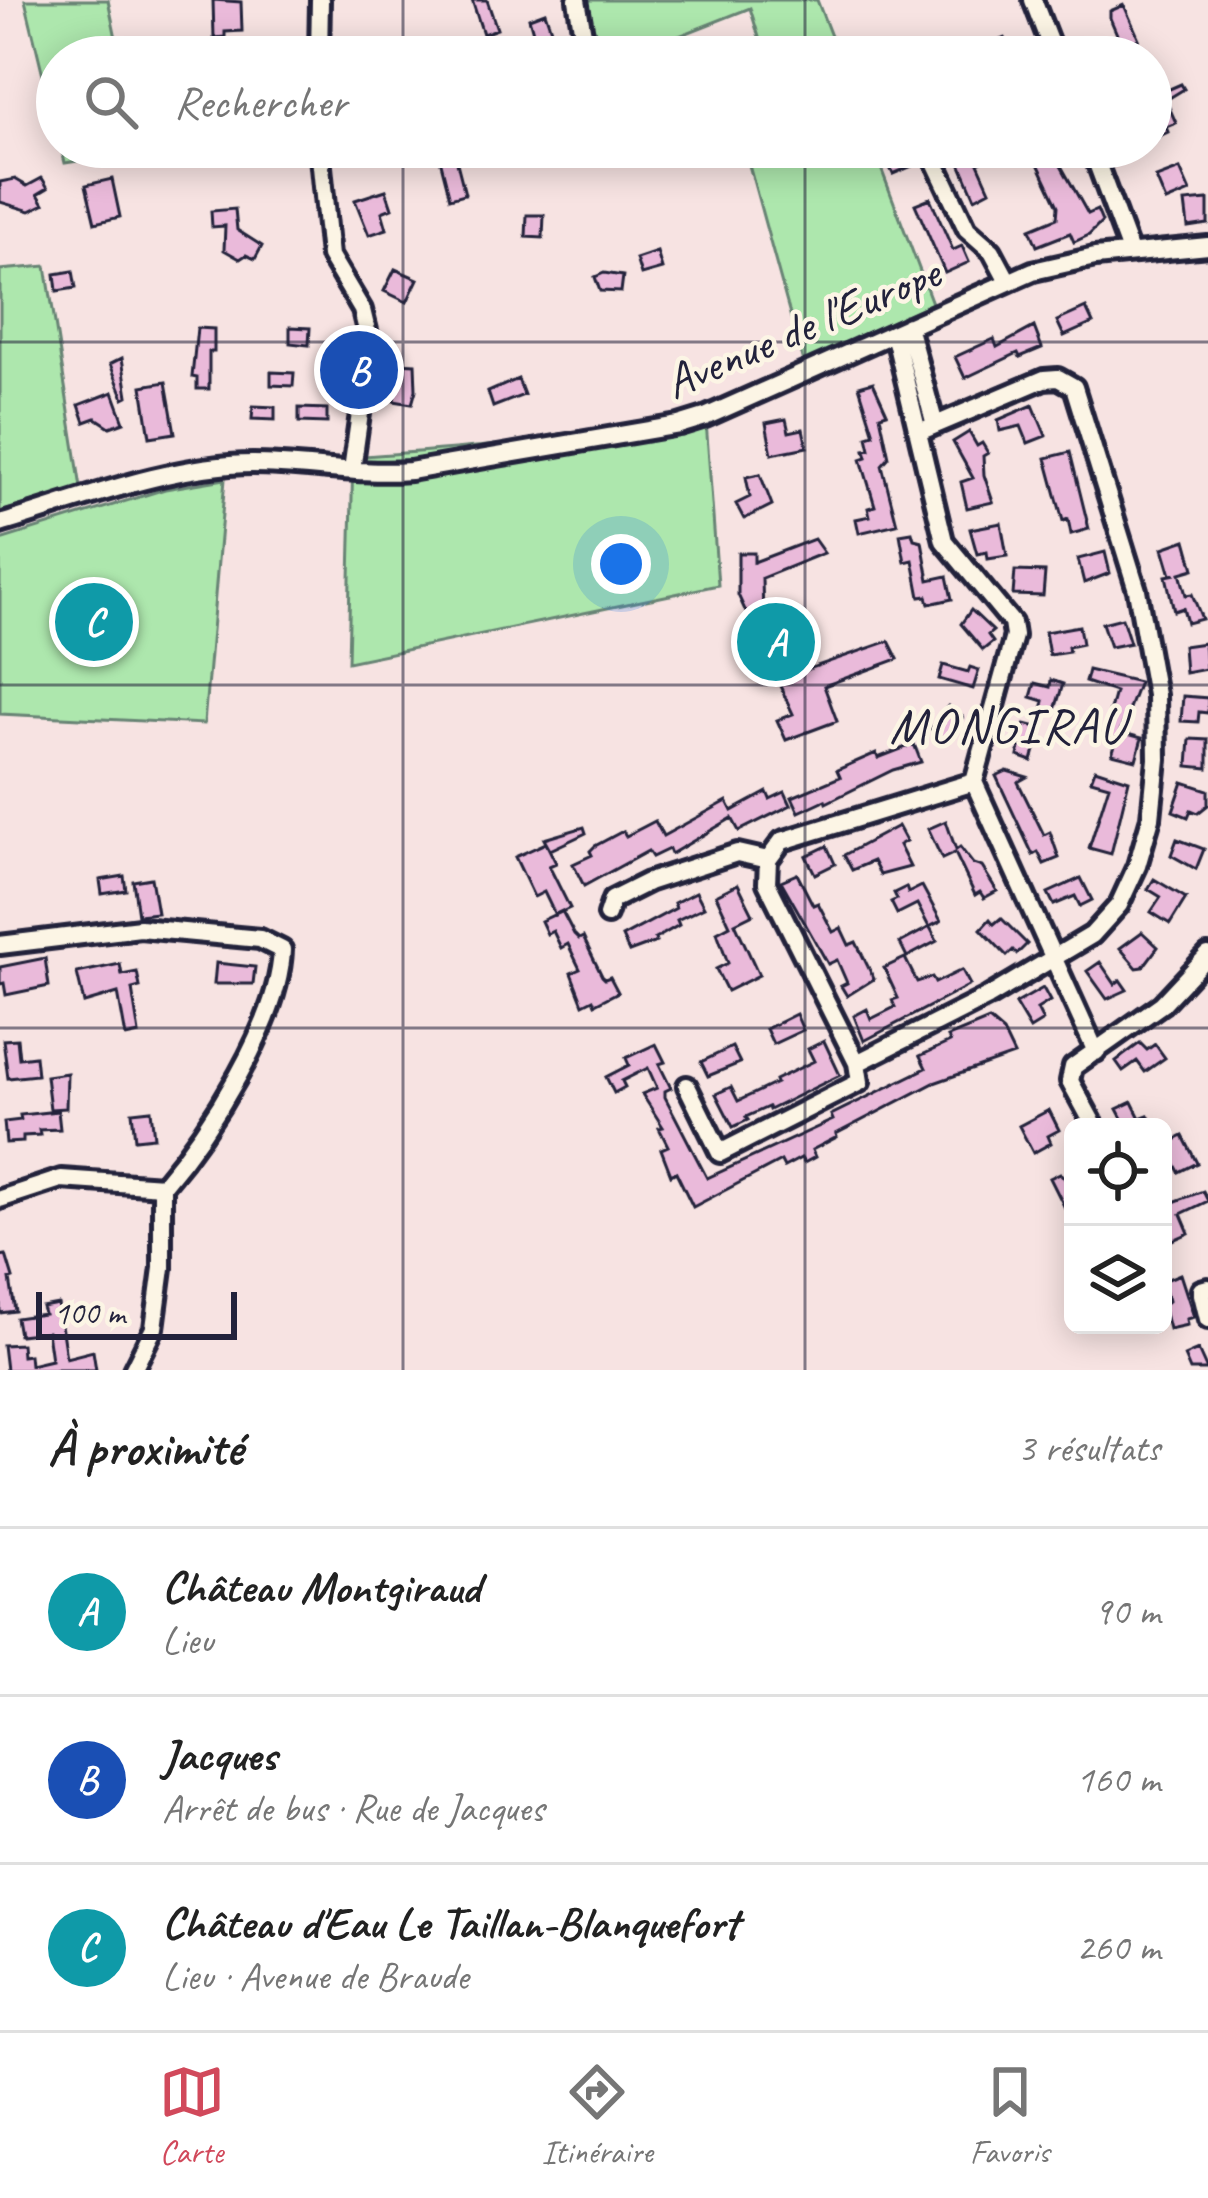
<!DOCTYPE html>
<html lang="fr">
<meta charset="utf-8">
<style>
body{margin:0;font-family:Caveat,sans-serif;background:#f6f6f6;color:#222}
.controls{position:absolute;right:36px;bottom:36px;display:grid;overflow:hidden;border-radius:18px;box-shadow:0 6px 30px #0003}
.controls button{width:108px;height:108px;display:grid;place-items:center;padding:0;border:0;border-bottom:3px solid #e0e0e0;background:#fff;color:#222;font:60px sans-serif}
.scale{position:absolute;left:36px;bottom:30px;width:201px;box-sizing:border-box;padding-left:12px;border:6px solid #22223b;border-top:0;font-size:33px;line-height:42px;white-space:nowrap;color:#22223b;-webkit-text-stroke:9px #fcf5e5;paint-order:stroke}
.you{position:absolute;left:621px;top:564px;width:42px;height:42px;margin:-30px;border:9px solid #fff;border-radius:50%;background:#1a73e8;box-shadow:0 0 0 18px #1a73e833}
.badge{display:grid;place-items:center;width:78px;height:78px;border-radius:50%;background:#d1495b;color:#fff;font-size:39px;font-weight:700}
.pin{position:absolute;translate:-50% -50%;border:6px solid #fff;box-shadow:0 3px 12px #0006}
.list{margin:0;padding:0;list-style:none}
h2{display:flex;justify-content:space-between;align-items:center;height:156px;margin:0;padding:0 48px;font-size:51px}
h2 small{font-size:39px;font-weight:400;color:#767676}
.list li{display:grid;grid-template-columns:78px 1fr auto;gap:36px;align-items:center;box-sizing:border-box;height:168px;padding:0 48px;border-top:3px solid #e0e0e0}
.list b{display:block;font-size:45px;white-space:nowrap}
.list p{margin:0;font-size:39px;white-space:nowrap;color:#767676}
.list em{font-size:39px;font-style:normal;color:#767676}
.icon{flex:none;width:66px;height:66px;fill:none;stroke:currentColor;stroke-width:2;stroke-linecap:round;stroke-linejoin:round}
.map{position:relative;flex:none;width:1208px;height:1370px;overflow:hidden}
.search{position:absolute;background:#fff;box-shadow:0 6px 30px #0003;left:36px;right:36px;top:36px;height:132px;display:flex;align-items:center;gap:30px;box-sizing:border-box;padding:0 42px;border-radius:66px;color:#767676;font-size:45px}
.sheet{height:660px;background:#fff}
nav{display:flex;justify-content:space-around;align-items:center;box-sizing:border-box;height:168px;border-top:3px solid #e0e0e0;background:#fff;font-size:33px;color:#767676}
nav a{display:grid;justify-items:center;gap:6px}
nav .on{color:#d1495b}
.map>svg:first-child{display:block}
.green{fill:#ade7ad;stroke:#688474;stroke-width:3}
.building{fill:#eabada;stroke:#22223b;stroke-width:3}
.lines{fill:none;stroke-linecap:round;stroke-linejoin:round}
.minor-casing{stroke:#22223b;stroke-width:26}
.minor{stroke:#fcf5e5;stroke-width:16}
.grid{fill:none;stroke:#22223b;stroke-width:3;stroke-opacity:0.55}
.labels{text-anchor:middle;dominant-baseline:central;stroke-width:9;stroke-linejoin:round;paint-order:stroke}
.street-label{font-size:48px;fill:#22223b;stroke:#fcf5e5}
.neighbourhood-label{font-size:51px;letter-spacing:3px;fill:#22223b;stroke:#fcf5e5}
</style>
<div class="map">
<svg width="1208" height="1370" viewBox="0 0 1208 1370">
<rect width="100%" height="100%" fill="#f7e3e2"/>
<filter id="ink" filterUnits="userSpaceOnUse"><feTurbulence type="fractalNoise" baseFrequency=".00833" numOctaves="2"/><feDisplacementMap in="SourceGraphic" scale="24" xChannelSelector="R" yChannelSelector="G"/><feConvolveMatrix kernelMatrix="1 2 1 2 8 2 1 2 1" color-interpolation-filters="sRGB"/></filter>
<g filter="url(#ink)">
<path class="green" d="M25,0H108L120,57H57V133Z
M585,0H817L839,57H765L750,8L626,57H603Z
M61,147H140L141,151L65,163Z
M744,147H873L932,303L803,362Z
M46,266L81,488L0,512V270Z
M705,407L718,585L348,662L353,457C472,447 590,442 705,407Z
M225,479L204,724L0,714V540L165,489Z"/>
<path class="building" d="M213,0L241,2L242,31L225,32V37L214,38Z
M472,0H487L497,29L483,34Z
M1124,5L1139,39L1122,46L1110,18V11Z
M545,12L559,53L540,57L529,18Z
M1005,38L1014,57H967L993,43Z
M1181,84L1184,89L1166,100L1176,123L1166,127L1168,132L1151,140V97Z
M953,147H1011L978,163L990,190L975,198Z
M1047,147H1068L1073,158L1060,164L1088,214L1097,210L1102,222L1089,235L1074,242L1070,233L1037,246L1030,229L1057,218L1058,206L1033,153Z
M910,148L917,164L893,174L886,159Z
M455,155L465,194L450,198L440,159Z
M1180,169L1190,192L1166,202L1156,178Z
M42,178L48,188L38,194L44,204L30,211L0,202V182L15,179L27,186Z
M112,179L120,217L95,223L86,185Z
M386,190L392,208L382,212L387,229L369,235L355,200Z
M930,198L953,250L962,246L969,262L945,273L915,204Z
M1208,200V224L1188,227L1185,202Z
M235,209L237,230L262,246L255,259L246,255L240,259L224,250L225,226L212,227L211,211Z
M527,215H544L543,238L526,237Z
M657,252L662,269L641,275L636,259Z
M395,269L418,279L407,302L384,291Z
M73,271L76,288L57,291L55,274Z
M604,273L623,276L621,292L600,291L595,277Z
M1086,308L1093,323L1064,336L1057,321Z
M290,327L310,328L309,345L290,343Z
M1034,327L1042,348L1020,357L1018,353L965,378L955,357L994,339L997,347Z
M197,328L214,329V352H209V389H197V378L192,377Z
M122,358L128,396L124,398L110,364Z
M397,363L415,364L416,390L412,404L394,401Z
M271,372L294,373L293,386L271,385Z
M518,379L524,395L493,407L488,392Z
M166,382L175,433L150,437L142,386Z
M873,382L887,413L880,415L889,457L882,465L897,524L859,533L856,519L870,516L868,508L875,506L861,459L867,457L865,450L870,449L867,436L874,434L859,386Z
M113,392L124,422L110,427L96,418L85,422L79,405Z
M1033,405L1046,436L1028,443L1021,426L1000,431L998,420Z
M253,406L275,407V420L252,419Z
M299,408L327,409V423L299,422Z
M786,419L789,432L803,429L807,447L772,454L766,423Z
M969,432L977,446L982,443L988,453L983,456L984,475L993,502L967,508L961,482L973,478L953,442Z
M1070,452L1089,529L1071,534L1068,519L1063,521L1046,458Z
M760,474L772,505L744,519L736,504L750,497L746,477Z
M1001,523L1007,556L988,559L987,552L977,554L970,529Z
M912,532L914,539L922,541L929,580L947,576L952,599L929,604L927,596L920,597L913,560L905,562L900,534Z
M814,539L824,553L762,578L763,618L778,611L797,651L788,655L797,673L889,641L898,659L824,686L837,721L786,740L777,720L793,714L738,595V553H754V562Z
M1186,540L1194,569L1180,573L1186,595L1192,594L1202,619L1187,623L1183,608L1174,611L1166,576L1176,574L1171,575L1163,548Z
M1105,552L1110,573L1084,583L1078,559Z
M1015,571L1045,572L1043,596L1013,595Z
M64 622a30 30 0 1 1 60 0a30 30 0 1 1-60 0Z
M971,610L993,631L988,635L993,642L983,650L961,624Z
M1122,618L1130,643L1110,647L1102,623Z
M1079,626L1082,644L1068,647L1069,652L1049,655L1045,632Z
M1204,643L1206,669L1185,673L1183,646Z
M943,665L968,672L970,667L979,670L973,689L939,679Z
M1088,670L1139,682L1120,732L1142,738L1136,760L1112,754L1117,739L1103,735L1115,692L1085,682Z
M1051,680L1063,684L1054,713L1042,709L1044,701L1031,697L1035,683L1050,687Z
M1183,696L1208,698V713L1199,712L1198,722L1181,721Z
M948,706L963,717L945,740L931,729Z
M1025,724L1041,728L1032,761L1018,756Z
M1190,739L1208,740V768L1188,766Z
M914,744L921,762L893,770L826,803L825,800L799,812L792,797L840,777L837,770L876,753L878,758Z
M1095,769L1129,780L1111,854L1089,848L1109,785L1091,780Z
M1007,771L1027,777L1018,782L1044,835L1050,832L1059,858L1044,864L1038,852L1033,855L996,776Z
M1183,782L1208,790V805L1198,813L1191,810L1188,817L1173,811Z
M767,792L770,799L785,792L791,805L739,831L732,818L671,854L669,849L652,857L648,851L584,886L573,864L592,855L590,851L595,846L623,831L626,836L655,821L663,836L727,801L732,811Z
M946,821L956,850L960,847L973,864L982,867L997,891L984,898L980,892L975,895L955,853L942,859L928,829Z
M898,826L906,841L899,845L910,867L880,875L873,861L852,870L844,855Z
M584,827L586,833L550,850L544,839Z
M1177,839L1204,849L1196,869L1171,855Z
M546,843L556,863L549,866L570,908L555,915L544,892L534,897L515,857Z
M827,846L835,864L815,874L806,856Z
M797,874L813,905L818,903L833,932L841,928L849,945L856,942L874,979L847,996L841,986L847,983L837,960L828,964L781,881Z
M124,876L126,890L102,894L100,880Z
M151,878L157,913L138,915L133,881Z
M1081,878L1092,900L1080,906L1075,896L1054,905L1048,893Z
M1154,879L1186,898L1170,924L1151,912L1161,897L1148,889Z
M738,884L753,914L735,923L759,975L727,991L716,969L728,963L717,932L730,925L716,895Z
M922,886L941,921L929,927L917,904L897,914L891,902L897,899L894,893L906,887L908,893Z
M696,892L704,907L677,920L679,925L655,939L656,942L629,952L622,937L676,908L674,903Z
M562,911L574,934L579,939L583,937L602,976L605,979L610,977L618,992L595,1004L593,999L583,1004L571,973L580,969L568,944L561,948L553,931L547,934L541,921Z
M1001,918L1027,944L1017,954L1013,950L1007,956L981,929L990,919L994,924Z
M930,927L937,941L907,957L900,943Z
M1142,932L1158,947L1143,967L1137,968L1120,948Z
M45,958L49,986L6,995L4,983L0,984V967Z
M905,958L917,982L932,977L935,983L962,970L970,985L864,1041L854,1016L867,1009L871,1019L895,1007L892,1000L898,998L884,968Z
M1100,962L1115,984L1120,980L1127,990L1107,999L1087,971Z
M216,963L255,967L253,984H214Z
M120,964L122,975L137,972L140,987L132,989L139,1034L126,1037L118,993L84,1003L77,973Z
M1043,988L1050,1001L1037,1009L1043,1021L1030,1029L1015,1004Z
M796,1014L803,1030L773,1044L766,1029Z
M989,1020L1003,1032L1014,1055L934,1083L836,1134L837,1137L812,1150L815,1157L804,1163L801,1158L784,1167L781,1161L693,1207L676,1172L671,1175L661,1149L668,1146L659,1128L663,1127L642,1094L657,1088L648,1068L622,1081L625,1087L614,1093L606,1077L629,1065L626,1058L656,1044L665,1062L659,1064L671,1088L665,1091V1097L707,1178L833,1120L831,1115L926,1068L920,1056L950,1042L948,1037Z
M17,1039L19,1058L35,1056L37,1075L8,1078L3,1040Z
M824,1041L840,1075L769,1110L768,1107L746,1117L748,1120L733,1127L716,1094L731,1087L738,1101L776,1083L775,1080L814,1061L808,1049Z
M1140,1043L1147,1050L1155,1044L1165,1058L1145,1072L1137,1061L1123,1071L1116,1061Z
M732,1047L740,1063L708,1076L701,1062Z
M67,1073L66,1108L50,1109L46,1076Z
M1132,1102L1140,1118L1148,1115L1154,1127H1119L1125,1124L1117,1109Z
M151,1110L154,1137L135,1139L132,1112Z
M1049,1110L1059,1130L1048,1136L1051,1143L1033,1153L1019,1126Z
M58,1111L60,1129L39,1130L40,1135L23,1136V1142L6,1143L4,1122L21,1120L20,1115Z
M1183,1136L1197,1163L1179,1172L1165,1145Z
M1060,1173L1068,1182L1073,1179V1224L1050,1178Z
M1203,1191L1208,1201L1181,1214L1189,1233L1173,1240L1163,1216L1168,1204Z
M6,1255L13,1278L10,1279L15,1311L0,1313V1256Z
M1180,1274L1194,1317L1186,1319L1187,1325L1169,1329L1163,1305L1168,1301L1163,1281Z
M58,1304L66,1358L93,1351L96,1370H6L3,1345L21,1344L22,1356L29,1355L30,1365L51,1360L47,1332L19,1335L16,1318L44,1314L42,1307Z
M1198,1350L1207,1370H1190L1184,1356Z"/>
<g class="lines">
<g class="minor-casing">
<path id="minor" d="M577,0L587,57
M1033,0L1055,57
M319,57L320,0
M319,147L330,256L362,310L370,343L352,470
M928,147L967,229L992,251L1008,281
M1091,147L1130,252
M908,326L935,425
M894,333L944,541L1012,623L1014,636L974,782L1096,1052
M919,432L1044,379L1058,378L1074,387L1137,590L1156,695L1157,759L1151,818L1137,866L1119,905L1092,935L988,997L857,1063L767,883L768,860L782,841L974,782
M0,524C81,500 167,465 253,464C305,464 358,475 410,471L679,425L705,417L1033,271L1095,257L1208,246
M607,915L612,900L648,882L737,853L768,860
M0,945L140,928L260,939L282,950C279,1024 209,1131 162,1186
M687,1086L720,1153L860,1082L857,1063
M1095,1127L1070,1081L1073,1067L1162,1004L1208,955
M0,1199L61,1179L162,1186V1268L154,1328L133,1370
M1208,1288L1201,1290L1208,1319"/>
</g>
<use href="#minor" class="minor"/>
</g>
</g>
<path class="grid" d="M403,0V57M805,0V57M403,147V1370M805,147V1370M0,342H1208M0,685H1208M0,1028H1208"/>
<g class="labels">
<g class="street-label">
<text transform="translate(802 327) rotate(-23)">Avenue de l'Europe</text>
</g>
<g class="neighbourhood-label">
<text x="1008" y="725">MONGIRAU</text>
</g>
</g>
</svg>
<div class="controls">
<button><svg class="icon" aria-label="locate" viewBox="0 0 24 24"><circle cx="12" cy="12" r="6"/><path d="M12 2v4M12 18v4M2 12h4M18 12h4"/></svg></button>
<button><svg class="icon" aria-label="layers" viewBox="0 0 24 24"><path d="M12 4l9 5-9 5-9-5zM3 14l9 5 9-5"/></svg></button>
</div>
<div class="scale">100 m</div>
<div class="you"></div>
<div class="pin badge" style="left:776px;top:642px;background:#0f9aa8">A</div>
<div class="pin badge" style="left:359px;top:370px;background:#1a4fb4">B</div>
<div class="pin badge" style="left:94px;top:622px;background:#0f9aa8">C</div>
<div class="search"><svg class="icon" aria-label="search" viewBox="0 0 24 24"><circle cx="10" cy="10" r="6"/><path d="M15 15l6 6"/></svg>Rechercher</div>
</div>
<section class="sheet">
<h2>À proximité<small>3 résultats</small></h2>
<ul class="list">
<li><span class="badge" style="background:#0f9aa8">A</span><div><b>Château Montgiraud</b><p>Lieu</p></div><em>90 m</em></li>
<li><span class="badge" style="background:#1a4fb4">B</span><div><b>Jacques</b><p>Arrêt de bus · Rue de Jacques</p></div><em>160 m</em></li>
<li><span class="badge" style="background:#0f9aa8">C</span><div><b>Château d'Eau Le Taillan-Blanquefort</b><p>Lieu · Avenue de Braude</p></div><em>260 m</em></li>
</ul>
</section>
<nav>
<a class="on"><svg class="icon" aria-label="map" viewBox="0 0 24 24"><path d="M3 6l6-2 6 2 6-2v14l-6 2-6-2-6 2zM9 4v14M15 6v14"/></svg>Carte</a>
<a><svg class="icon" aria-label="directions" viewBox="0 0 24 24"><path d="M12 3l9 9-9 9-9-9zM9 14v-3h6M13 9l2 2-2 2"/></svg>Itinéraire</a>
<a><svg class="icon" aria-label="saved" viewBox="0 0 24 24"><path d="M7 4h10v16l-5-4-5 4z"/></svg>Favoris</a>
</nav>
